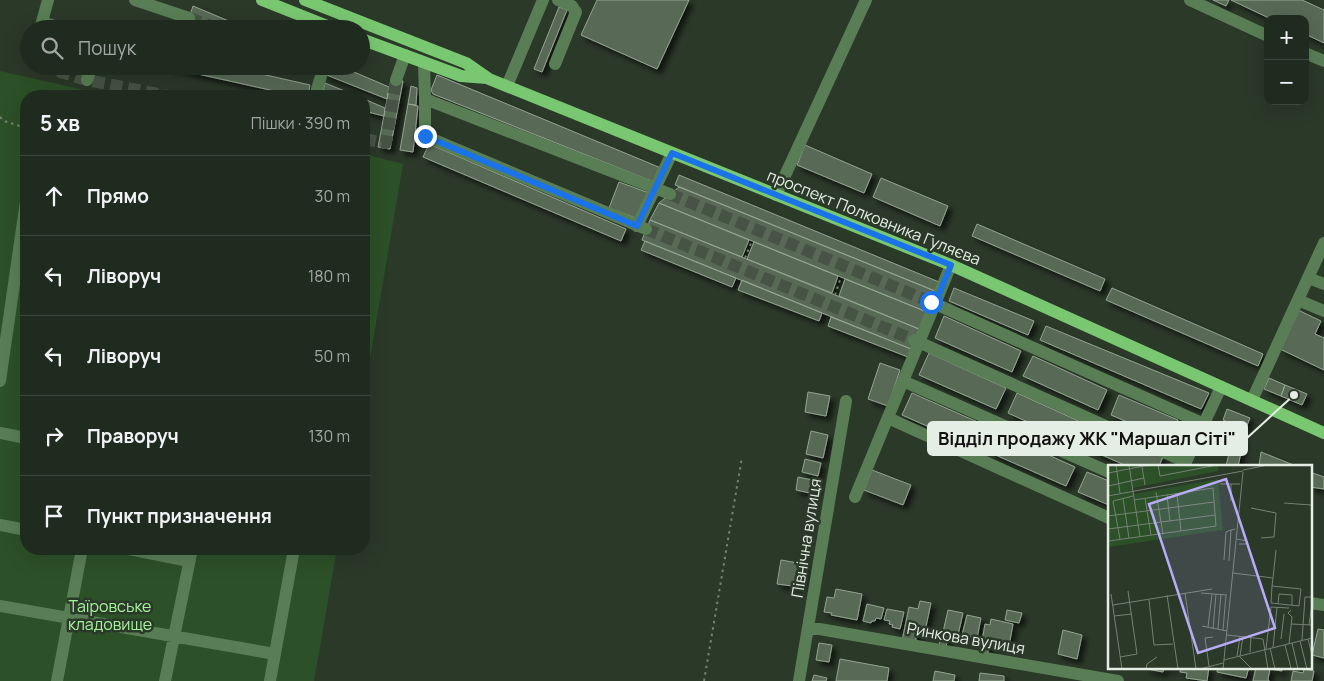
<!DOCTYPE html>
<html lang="uk">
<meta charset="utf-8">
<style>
body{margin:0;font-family:Manrope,sans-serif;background:#283328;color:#f1f3f6}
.controls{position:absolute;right:15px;top:15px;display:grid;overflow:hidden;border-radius:10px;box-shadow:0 5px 20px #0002}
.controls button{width:45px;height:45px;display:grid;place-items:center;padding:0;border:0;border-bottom:1px solid #3d473d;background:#202b1f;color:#f1f3f6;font:25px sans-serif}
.stop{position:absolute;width:15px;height:15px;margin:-11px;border:4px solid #1a73e8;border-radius:50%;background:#fff}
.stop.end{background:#1a73e8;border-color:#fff;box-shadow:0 1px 5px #0008}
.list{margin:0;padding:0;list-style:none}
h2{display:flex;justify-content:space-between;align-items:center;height:65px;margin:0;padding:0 20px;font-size:21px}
h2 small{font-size:16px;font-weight:400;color:#a2a7a4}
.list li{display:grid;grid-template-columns:32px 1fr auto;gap:15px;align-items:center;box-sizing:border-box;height:80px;padding:0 20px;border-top:1px solid #3d473d}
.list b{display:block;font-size:19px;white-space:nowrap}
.list em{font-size:16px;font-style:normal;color:#a2a7a4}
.icon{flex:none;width:28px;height:28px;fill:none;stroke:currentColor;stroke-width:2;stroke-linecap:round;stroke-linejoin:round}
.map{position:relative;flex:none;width:1324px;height:681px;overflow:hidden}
.search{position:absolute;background:#202b1f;box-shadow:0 5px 20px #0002;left:20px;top:20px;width:350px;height:55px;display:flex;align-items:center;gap:12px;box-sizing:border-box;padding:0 18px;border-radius:28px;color:#a2a7a4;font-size:19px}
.panel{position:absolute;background:#202b1f;box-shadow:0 5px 20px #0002;left:20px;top:90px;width:350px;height:465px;border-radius:20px}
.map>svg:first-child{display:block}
.green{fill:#2c5028}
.building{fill:#596957;stroke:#93a491;filter:url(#shadow)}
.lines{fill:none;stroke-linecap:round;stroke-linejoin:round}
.minor-tunnel{stroke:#475445;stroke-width:12;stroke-dasharray:12 6;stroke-linecap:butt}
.path{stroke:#758173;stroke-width:2;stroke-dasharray:2.5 4;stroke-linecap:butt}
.minor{stroke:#597e55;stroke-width:12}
.major{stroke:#79c771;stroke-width:12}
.route{stroke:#1a73e8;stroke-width:6}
.labels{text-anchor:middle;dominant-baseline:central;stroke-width:5;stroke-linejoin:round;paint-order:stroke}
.street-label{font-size:16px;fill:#e5eee4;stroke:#2b3929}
.park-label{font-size:16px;fill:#a5f29c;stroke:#2b3929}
.inset-road{fill:none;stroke:#758174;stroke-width:1}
.view{fill:#b8abf7;fill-opacity:0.15;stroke:#b8abf7;stroke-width:2.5}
.inset-edge{fill:none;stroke:#e5eee4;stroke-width:2.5}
.leader{fill:none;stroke:#e5eee4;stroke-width:2}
.callout-dot{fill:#e5eee4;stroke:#2b3929;stroke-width:2}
.callout{fill:#e5eee4;stroke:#e5eee4;stroke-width:2}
.callout-label{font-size:18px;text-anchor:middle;font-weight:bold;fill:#111}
</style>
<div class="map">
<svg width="1324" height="681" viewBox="0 0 1324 681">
<defs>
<filter id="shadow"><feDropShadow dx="4.5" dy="4.5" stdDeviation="2.5" flood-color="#0009"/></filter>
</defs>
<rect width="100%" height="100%" fill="#2b3929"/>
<path class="green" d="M0,71L111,96H26V549H337L314,681H0Z
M364,154L403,164L364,394Z"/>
<path class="building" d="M597,0H689L657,69L581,35Z
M1213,0H1229L1226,6Z
M1231,0H1302L1324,10V43L1305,34V19H1271Z
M193,6L248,29H204L205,27L188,21Z
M559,7L567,10L542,72L534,69Z
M61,66H79L78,71Z
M162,66H226L310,85L308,96H297Z
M327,66H340L389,87L387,99L324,74Z
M437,75L661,168L654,182L433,94L431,90Z
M391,79L403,81L390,149L378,147Z
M325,83L357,96H322Z
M411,86L417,88L416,105L408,104Z
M364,99L385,108L384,116L364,111Z
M408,104L418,106L413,152L400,150Z
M429,144L626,229L621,241L423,157Z
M805,145L872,174L864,193L797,165Z
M679,175L939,282L935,291L675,185Z
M881,178L948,206L940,226L873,197Z
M619,182L649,193L638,219L609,208Z
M679,187L935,291L927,312L659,203Z
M659,203L749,240L742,257L650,220Z
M650,220L919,329L911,349L642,240Z
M977,224L1105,279L1100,291L972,236Z
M645,241L736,278L732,287L641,250Z
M754,242L838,276L832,293L747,259Z
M845,279L927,312L919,329L839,296Z
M742,280L822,313L819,321L738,290Z
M954,288L1034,321L1028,335L949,301Z
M1112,288L1263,354L1258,366L1106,300Z
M1298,310L1321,321L1315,334L1324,338V370L1280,349Z
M944,316L1021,351L1012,372L935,338Z
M831,317L911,349L908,357L828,326Z
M1046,326L1209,393L1201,409L1040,340Z
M929,353L1006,388L996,409L919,375Z
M1033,356L1107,390L1098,410L1023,376Z
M880,363L900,370L888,406L868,399Z
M1269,378L1285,385L1281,396L1264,389Z
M1285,385L1307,394L1302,405L1281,396Z
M808,392L830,396L826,416L805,412Z
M912,393L989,427L979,449L902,415Z
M1017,393L1092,427L1083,447L1008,413Z
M1119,395L1178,420L1169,440L1111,415Z
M1227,409L1250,418L1245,430L1223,420Z
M811,431L828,435L823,458L806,454Z
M1104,432L1163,457L1159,466H1127L1095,452Z
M1000,433L1075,467L1066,486L991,453Z
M1233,437L1244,440L1238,466H1226Z
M1261,452L1296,466H1259Z
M805,459L821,463L818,476L802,472Z
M872,470L911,485L903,505L864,490Z
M1087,472L1109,481V505L1078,492Z
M1310,472L1324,477V489L1310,487Z
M798,477L817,481L814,494L796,490Z
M781,560L804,564L800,587L777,584Z
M836,589L862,594L857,620L831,615L832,613L824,612L827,597L834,598Z
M920,601L931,603L925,631H921L920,634H917L915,643L902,641L909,607L918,609Z
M867,604L884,608L881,619L876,618L875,621H872L871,623L863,621Z
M887,609L904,612L900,629L892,627L893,625L889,624L890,621L884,620Z
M948,610L963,613L958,635L943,632Z
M1007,610L1022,613L1019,623L1005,620Z
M967,615L981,618L977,638L962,635Z
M991,619L1013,624L1009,646L982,641L985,624L990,625Z
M1318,629L1324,630V658L1312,655Z
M1063,630L1082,635L1077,659L1058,654Z
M942,635L949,637L945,649L938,648Z
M982,641L990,643L987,656L979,654Z
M819,643L832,645L829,662L816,660Z
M840,659L889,668L887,681H836Z
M1147,667H1172V669L1164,668L1163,672L1147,669Z
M1181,667H1209L1207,681L1186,678L1187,673L1180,672Z
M1218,667H1249L1246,678L1217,672Z
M1256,667H1282V671L1270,669L1268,679L1269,681H1253Z
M1304,669L1314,671L1312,681H1291L1293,671L1303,673Z
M935,671L955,675L954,681H933Z
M980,673L1004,676V681H979Z
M814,675L827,678L826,681H812Z"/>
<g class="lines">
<path class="minor-tunnel" d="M189,18L219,29
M41,66L87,80L168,96
M364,139L386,143L396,80
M670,194L931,302
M646,229L914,340"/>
<path class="path" d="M0,117L4,121L26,128
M745,258L752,241
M835,295L841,277
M704,681L742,457"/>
<path class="minor" d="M135,0L189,18
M1190,0L1268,36
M42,22L63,29
M40,29L48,0
M1305,53L1324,61
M424,63L425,99L670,194
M555,64L576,12L572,6L558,0
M87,80L92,66
M396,80L405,55
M507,86L543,0
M315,96L324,66
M425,99V136L646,229
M776,195L866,0
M637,226L672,153
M1308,278L1324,284
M1298,300L1324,311
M931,302L1204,424
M914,340L1186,462
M0,381L26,201
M903,381L1109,472
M1252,400L1324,243
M888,418L1109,518
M0,433L26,438
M1184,466L1221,387
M855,497L951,265
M0,525L26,530
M129,549L189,561
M1310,603L1324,605
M0,606L275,654
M808,627L1118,681
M57,681L82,549
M165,681L192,549
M270,681L294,549
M799,681L846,401"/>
<path class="major" d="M262,0L335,29
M305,0L466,63L489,79L951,265L1324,433
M361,39L461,76L487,78"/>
</g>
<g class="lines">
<path class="route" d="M425,136L637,226L672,153L951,265L935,304L931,302"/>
</g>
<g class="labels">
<g class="street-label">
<text transform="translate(874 217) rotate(22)">проспект Полковника Гуляєва</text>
<text transform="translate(806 538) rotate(-81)">Північна вулиця</text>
<text transform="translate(966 638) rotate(10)">Ринкова вулиця</text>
</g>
<g class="park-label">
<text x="110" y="606">Таїровське<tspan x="110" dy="18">кладовище</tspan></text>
</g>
</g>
<g transform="translate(1108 465)">
<rect width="204" height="204" fill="#2b3929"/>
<path d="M0,0H110V6L25,23L26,29L110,14L115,65L0,82Z" fill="#2c5028"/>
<path class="inset-road" d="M8,0L12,28M21,0L32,72M50,0L52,11L109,0M34,2L37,20M135,5L160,0M0,8L41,0M112,19H132M0,21L36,13M48,27L55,69M69,29L73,66M59,30L62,56M0,31L135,6M15,33L21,73M37,33L43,70M123,36V19M176,38L203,40M143,43L168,48L166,72L153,73M0,51L106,37M0,64L107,50M12,74L5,36L25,31M129,74L139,76L138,79H131M1,76L108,61L105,23L26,35M116,95L118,67L123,65M121,96L123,65L127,64M125,108L165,113M164,121L193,124L191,141L163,138L164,121L165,113L168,85M77,128L88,204M93,128L119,130M3,129L14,204M59,130L70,204M41,135L46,180L65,179M170,139L171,129L184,130V140M5,140L104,124M6,151L24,149M183,159L204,160M201,160L204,138M94,161L119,166M100,162L104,129M105,164L108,129M110,164L113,129M115,165L118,130M119,170L155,174L160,204M173,174L176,149M200,174L204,190M194,175L197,132H204M192,176L199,204M184,178L190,204M181,179L184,152L180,148L183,145M177,180L183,203L180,204M162,183L167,204M165,183L169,142M158,184L163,142L181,143M142,187L143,172M129,191L132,171M131,191L144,204M132,191L135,171M12,192L29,189L20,126M116,195L204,173M101,201L97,173L105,172M38,204L39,199L49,192M92,204L115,198M115,204L135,7"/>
<path class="view" d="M118,14L167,163L90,188L41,39Z"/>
<rect width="204" height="204" class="inset-edge"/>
</g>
<path class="leader" d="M1294 395L1247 438"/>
<circle class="callout-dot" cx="1294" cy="395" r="5"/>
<rect class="callout" x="928" y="422" width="319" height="33" rx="5"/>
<g class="callout-label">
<text x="1087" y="445">Відділ продажу ЖК "Маршал Сіті"</text>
</g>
</svg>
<div class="controls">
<button>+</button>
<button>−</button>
</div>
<div class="stop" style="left:931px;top:302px"></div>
<div class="stop end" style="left:425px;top:136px"></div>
<div class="search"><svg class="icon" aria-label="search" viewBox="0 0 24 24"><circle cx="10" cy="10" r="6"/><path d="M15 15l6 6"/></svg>Пошук</div>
<section class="panel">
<h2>5 хв<small>Пішки · 390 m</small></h2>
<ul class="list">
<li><svg class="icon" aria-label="ahead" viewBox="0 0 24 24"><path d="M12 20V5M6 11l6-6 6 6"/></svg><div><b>Прямо</b></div><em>30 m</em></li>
<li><svg class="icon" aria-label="left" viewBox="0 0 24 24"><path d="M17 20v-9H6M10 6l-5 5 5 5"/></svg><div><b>Ліворуч</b></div><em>180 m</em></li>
<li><svg class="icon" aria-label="left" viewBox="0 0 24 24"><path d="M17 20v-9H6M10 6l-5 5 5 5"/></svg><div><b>Ліворуч</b></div><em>50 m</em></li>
<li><svg class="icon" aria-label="right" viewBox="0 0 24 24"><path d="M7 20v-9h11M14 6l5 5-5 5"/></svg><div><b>Праворуч</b></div><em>130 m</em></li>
<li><svg class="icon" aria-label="arrive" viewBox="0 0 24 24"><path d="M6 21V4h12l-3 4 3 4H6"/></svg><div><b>Пункт призначення</b></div></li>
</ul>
</section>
</div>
